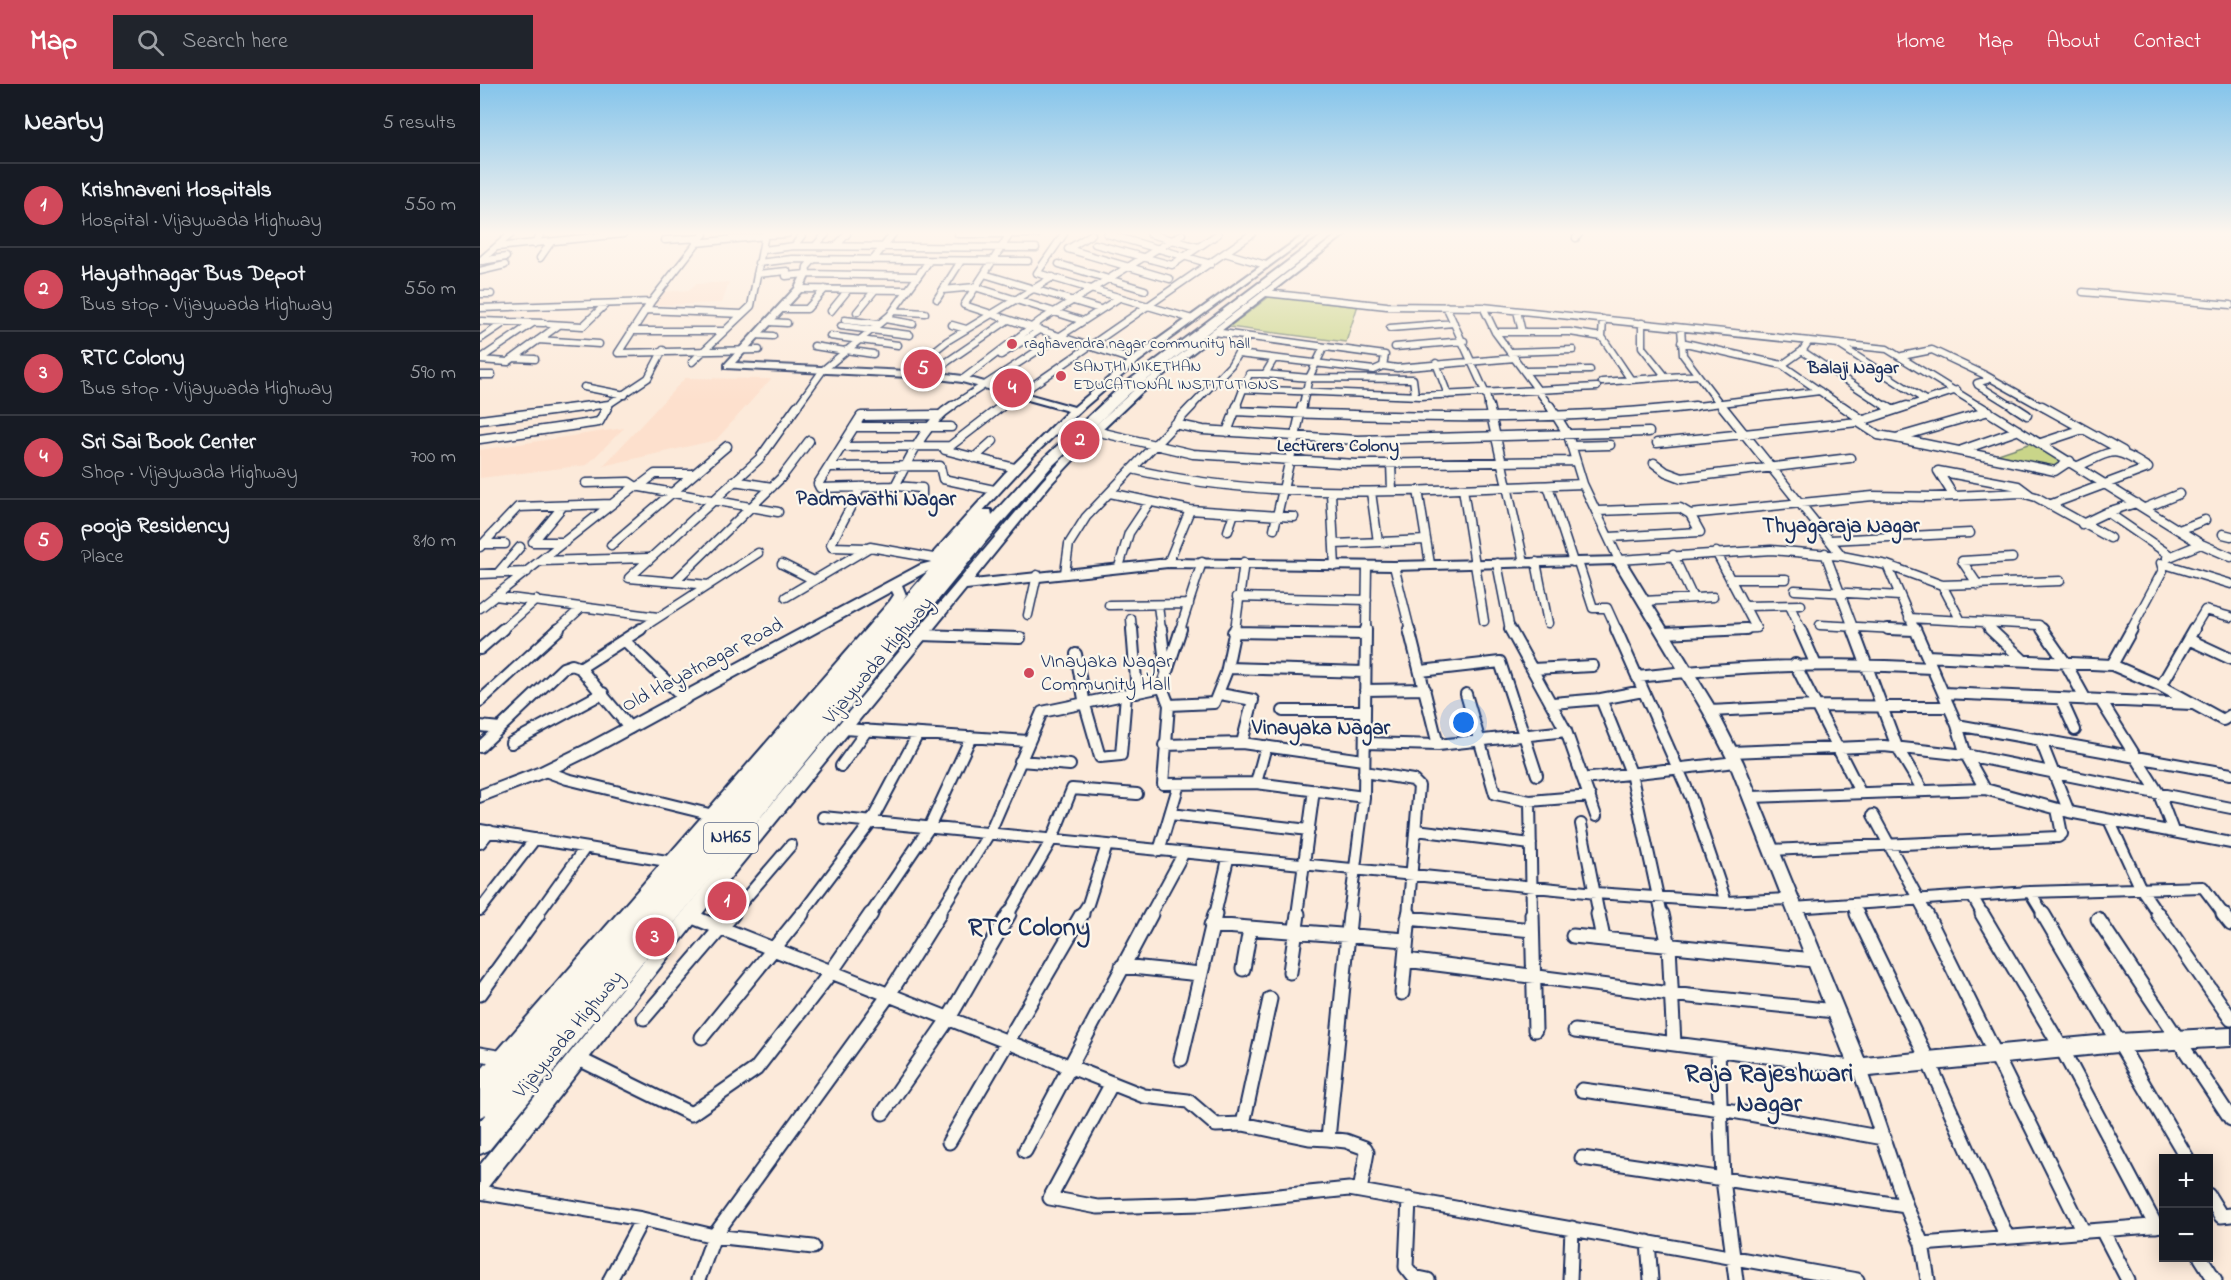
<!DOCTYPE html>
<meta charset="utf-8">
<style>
body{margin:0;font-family:"Indie Flower",sans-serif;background:#20242c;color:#f1f3f6}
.controls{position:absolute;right:18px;bottom:18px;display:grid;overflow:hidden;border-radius:0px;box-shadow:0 3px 15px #0003}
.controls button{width:54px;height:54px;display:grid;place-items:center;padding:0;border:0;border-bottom:2px solid #363941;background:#171b24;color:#f1f3f6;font:30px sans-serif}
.you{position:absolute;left:984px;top:639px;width:21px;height:21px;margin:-15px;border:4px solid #fff;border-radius:50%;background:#1a73e8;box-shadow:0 0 0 9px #1a73e833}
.badge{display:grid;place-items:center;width:39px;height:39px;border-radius:50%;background:#d1495b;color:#fff;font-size:20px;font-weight:700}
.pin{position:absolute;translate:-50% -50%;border:3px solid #fff;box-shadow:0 2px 6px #0006}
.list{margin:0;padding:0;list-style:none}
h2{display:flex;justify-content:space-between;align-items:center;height:78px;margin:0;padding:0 24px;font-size:26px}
h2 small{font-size:20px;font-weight:400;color:#9ea1a6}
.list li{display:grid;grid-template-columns:39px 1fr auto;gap:18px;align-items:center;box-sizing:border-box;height:84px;padding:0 24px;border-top:2px solid #363941}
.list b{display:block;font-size:22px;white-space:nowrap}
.list p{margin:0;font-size:20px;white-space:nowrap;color:#9ea1a6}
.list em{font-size:20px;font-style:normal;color:#9ea1a6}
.icon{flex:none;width:33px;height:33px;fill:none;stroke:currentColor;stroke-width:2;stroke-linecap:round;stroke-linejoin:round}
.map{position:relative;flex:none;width:1751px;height:1196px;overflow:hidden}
header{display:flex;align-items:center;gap:36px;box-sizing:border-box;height:84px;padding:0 30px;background:#d1495b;color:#fff}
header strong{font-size:28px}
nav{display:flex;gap:33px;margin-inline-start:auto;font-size:21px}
.search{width:420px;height:54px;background:#20242c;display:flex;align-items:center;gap:15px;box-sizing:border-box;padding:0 21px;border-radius:0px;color:#9ea1a6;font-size:22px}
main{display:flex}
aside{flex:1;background:#171b24}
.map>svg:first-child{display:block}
.built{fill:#fde0cd}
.green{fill:#c9d589;stroke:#728274;stroke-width:1.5}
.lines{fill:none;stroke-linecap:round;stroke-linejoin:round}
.street-far3-casing{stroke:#1b2f5e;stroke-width:9}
.street-far2-casing{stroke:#1b2f5e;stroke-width:11}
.street-far1-casing{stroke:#1b2f5e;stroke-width:14}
.street-casing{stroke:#1b2f5e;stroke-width:17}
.secondary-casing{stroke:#1b2f5e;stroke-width:4}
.highway-casing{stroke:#1b2f5e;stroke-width:4}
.street-far3{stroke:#fbf7ec;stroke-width:6}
.street-far2{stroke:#fbf7ec;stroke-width:8}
.street-far1{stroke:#fbf7ec;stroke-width:10}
.street{stroke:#fbf7ec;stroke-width:13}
.secondary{fill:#fbf7ec;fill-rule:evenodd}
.highway{fill:#fbf7ec;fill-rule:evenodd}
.poi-dot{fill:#d1495b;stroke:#fbf7ec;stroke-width:2}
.labels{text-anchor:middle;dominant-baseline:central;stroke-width:4.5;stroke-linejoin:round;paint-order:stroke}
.far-poi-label{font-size:16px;fill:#1b2f5e;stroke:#fbf7ec;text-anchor:start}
.far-neighbourhood-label{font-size:18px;font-weight:bold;fill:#1b2f5e;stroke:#fbf7ec}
.shield{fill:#fbf7ec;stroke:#5e6b89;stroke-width:1.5}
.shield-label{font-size:18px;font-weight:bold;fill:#1b2f5e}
.street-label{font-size:20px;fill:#1b2f5e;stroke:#fbf7ec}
.poi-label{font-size:20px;fill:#1b2f5e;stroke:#fbf7ec;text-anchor:start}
.neighbourhood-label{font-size:21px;font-weight:bold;fill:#1b2f5e;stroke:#fbf7ec}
.near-neighbourhood-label{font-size:26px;font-weight:bold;fill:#1b2f5e;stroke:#fbf7ec}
</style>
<header>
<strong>Map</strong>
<div class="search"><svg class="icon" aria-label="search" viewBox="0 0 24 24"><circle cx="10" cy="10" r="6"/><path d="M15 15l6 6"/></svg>Search here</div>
<nav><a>Home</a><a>Map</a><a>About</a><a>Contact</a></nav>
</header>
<main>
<aside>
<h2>Nearby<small>5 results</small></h2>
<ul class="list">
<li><span class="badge">1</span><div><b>Krishnaveni Hospitals</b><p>Hospital · Vijaywada Highway</p></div><em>550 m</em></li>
<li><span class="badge">2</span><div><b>Hayathnagar Bus Depot</b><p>Bus stop · Vijaywada Highway</p></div><em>550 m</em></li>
<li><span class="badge">3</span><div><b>RTC Colony</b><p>Bus stop · Vijaywada Highway</p></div><em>590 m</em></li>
<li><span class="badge">4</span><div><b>Sri Sai Book Center</b><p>Shop · Vijaywada Highway</p></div><em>700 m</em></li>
<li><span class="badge">5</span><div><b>pooja Residency</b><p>Place</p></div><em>810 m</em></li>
</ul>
</aside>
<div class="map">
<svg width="1751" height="1196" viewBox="0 0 1751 1196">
<rect width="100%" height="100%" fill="#fceada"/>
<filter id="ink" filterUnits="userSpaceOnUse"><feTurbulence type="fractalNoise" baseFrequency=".0167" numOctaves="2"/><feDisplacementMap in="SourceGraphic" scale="12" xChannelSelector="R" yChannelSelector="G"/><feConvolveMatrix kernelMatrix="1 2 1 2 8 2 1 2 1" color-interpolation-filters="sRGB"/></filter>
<g filter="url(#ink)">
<path class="built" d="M249,198L242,219L173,221L183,208L209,206L216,200Z
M205,294L291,295L236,356L123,382Z
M144,344L107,381L0,394V366Z"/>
<path class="green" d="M790,212L878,221L866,258L749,243Z
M1554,358L1586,377L1574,385L1512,372Z"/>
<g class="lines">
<g class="street-far3-casing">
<path id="street-far3" d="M224,150L171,218L138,269L279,266
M323,150L314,162L556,164
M478,150H557
M530,150L484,221L655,277
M584,150L557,189L712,235
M627,150L731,180
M670,150L718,163
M285,151L307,150
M1096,154L1099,150
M185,156L221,154
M216,159L285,152
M54,160L61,150
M615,160L692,181L738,150
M336,161L346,150
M357,161L367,150
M17,163L143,150
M588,165L690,195
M588,165L612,150
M283,166L314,162
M745,169L786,181
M60,174L71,158
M334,175L327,183L326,190L438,192
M393,176L413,150
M0,177L31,150
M2,177L26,173
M278,179L312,175L548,177
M579,180L665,206
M0,187L25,181
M277,190L307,187
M504,190L620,225
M306,192L326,190
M319,205L428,206
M463,206L495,203L603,237
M1603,208L1751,221
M786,209L907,222L1003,223L1407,265L1502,324
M0,210H11
M457,215L481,177
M966,222L1006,310L1009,324
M1003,223L1015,248L1071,324
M0,224L171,218
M302,225H327L345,205
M166,226L262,230
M351,227L368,206
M413,227L445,229
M1037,227L1042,248
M377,228L395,206
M405,235L433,240
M1123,235L1122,253L1151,296
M365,236L398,240
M1,237L64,239
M289,238L307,239
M1162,239V263L1186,293
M69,240L103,242L126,220
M472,241L486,245
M361,242L430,251
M910,244L974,239
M1201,244L1203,271L1243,324
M151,247H244
M734,248L905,271L903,282
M1015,248H1090L1122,253
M276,251L293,252
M350,252L418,261
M0,255L27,237
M58,256L119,260
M1329,257L1322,267L1408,324
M1201,258L1302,281L1364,324
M1359,261L1445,316
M334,262L365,267
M915,263L984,257
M366,266L393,270
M1030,268L1093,266
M758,270L894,286L903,282L917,284L1035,274
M521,271L560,246
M1422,272L1452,266L1505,291L1507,296L1497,299L1498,301L1535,324
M34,274L55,275
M0,275L53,239
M0,276L28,278L79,241
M212,278L271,222L285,150
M956,279L968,311
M1302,281L1322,267
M1045,287L1110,286
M428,288L467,257L573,193
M785,290L829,294L933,295L935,311
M0,291H12
M453,291L461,282L528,236
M1505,291L1564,324
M483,295L561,236L702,150
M1122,298L1217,291
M104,303L145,311
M762,305L940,312L1117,303
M99,324L129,320L168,294L183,266
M127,324L129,320
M316,324L343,286L410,231L449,177
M469,324L639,214
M520,324L772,150
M710,324L751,281L767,253
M756,324L769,290H785L794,275
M822,324L829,294L844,263
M1201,324L1340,307
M1422,324L1477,306"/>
</g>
<g class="street-far2-casing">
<path id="street-far2" d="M522,322L465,366L535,384
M1009,322L1044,478
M1070,322L1088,351L1103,400L1139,476L1291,466L1362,472L1407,481L1462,501L1580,497
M1242,322L1362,472
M1362,322L1381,335
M1406,322L1412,326
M1499,322L1721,460L1751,473
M1533,322L1547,331
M1562,322L1643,367
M754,327C908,333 1062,339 1215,322
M0,336L111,322
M1378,338L1398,351L1416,354L1509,327
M694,340L723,346L877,356L1169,348
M374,343H471
M615,347L713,370L876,380L1095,377
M747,348L757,322
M1416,354L1575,387L1590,377
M0,355L119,338L128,322
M1177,359L1378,338L1427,322
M1561,359L1603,345
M1091,362L1130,361
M362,363L469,362
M1482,366L1539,346
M494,374L513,357
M911,379L912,407
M1174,379L1186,388L1202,394L1370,374
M1598,382C1635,366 1632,361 1668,384
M349,383L460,382L463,395L514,406
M652,385C799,420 953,405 1103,400
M254,397L292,403
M106,399L149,398L155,402
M415,402L340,404L338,400L381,332L458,331
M1068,402L1093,478
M158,403L175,390H213
M381,403L351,460L352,463L387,464
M983,405L1004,537
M938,406L950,480
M891,408L898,458
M630,409L710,426L814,433
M851,409L855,482
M442,411V404L415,402C430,374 444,340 472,322
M1473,411L1458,387L1538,402L1550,411
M1569,421L1668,384
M83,422L53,458H85
M1665,424L1699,410
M1118,427L1200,424L1210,430
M1627,428L1691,472
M1602,440L1627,428L1656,419
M794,445L822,322
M1699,446L1725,436
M748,447L754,429
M1743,450L1751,452
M1130,453L1220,448L1210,430L1393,412L1453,413L1542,409L1556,413L1630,454
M1350,456L1490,449
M3,460H25
M855,460L946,456
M131,461L247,362
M0,463L38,423L132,420
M1236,468L1276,544L1238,546
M1345,469L1374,546
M1193,471L1213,514
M1687,474L1721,460
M61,477L168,474
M1056,478L1068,539
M1098,478L1113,524H1127L1137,546
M688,479L710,426
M1017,479L1030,546
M302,480L334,496
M1407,481L1435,546
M914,482L930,546
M639,483L649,449L669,419
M18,489L40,463
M585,489L589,460L606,433L712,322
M0,490L47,488
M1250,495H1306
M195,497L301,394L329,357
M229,501L149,494L280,374L317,322
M1462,501L1481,537
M1498,501L1482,477L1532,474
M1315,506L1420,512
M15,512L178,533
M306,513L390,463L459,475
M757,513L887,516
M1164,517L1233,513
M629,521L709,520
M678,521L681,546
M1265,522L1321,521
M1310,522L1321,546
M0,524L155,402L298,428
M548,531L557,491
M1429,534L1559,541L1563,546
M651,535L652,546
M1503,538L1512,546
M1340,541L1435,546
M22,546L56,516
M77,546L100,525
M159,546L278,469
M700,546L722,478
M755,546L764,478
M886,546L887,482
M1651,546L1683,486L1681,479L1751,500
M1713,546L1725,526L1751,533"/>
</g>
<g class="street-far1-casing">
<path id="street-far1" d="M652,545L657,609
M681,545L686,587
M701,545L682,603L689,621L683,700L776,699L884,713
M929,545L958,661
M1030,545L1086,647L1116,732
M1136,545L1211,714L1246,818
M1320,545L1335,579
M1373,545L1417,663L1442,705
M1408,545L1435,546
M1435,545L1477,641L1486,671L1505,705
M1510,545L1542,575
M1562,545L1585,578L1606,616
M753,548L886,550
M1184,549L1266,545
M440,551L540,554
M1708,555L1751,575
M144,556L205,615
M0,565L23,545
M596,570L605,621L620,673L641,671L646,611
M1447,572L1632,581L1681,602L1743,636L1751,631
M1315,580L1380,708
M1632,581L1652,545
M100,584L161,545
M748,584L884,588
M1052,585L1113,582
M941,587L1020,578L1057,691
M1157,593C1255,582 1353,578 1452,584
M1681,602L1714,545
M885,606L945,605
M1463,609L1712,620
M740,610L773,616L762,659
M986,610L1015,710L1050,717L1110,712
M1121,615L1163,607
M1581,615L1595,646
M0,617L79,545
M1621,617L1679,710L1693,747
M1073,619L1121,615L1151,689L1182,831
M689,621L734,619L746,589L755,545
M803,627H884
M1230,627L1335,622L1468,623
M1477,641L1751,690
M0,642L20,644
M364,645L549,657
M1560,655L1589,728
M31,659L123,609
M885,659L958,661L1086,647
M684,661L762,659L883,676
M0,663L83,584L92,581L100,584L150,644
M1251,668L1404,662L1486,671L1751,724
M540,677L590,681
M361,682L387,646
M65,687L87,695L233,731
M884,688L933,696L939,702L928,831
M1103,695L1256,678
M776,699L786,662
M1271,713L1505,705L1589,728L1751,759
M1050,717L1052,831
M690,730L829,746
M1393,731L1447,831
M343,733L1116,809L1246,818L1309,815
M1629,736L1660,803L1679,831
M1101,740L1119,831
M0,746L193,778
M936,746L1051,760
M0,759L10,747
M1290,766L1578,753L1582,750L1577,725
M679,767L699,700
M1550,808L1564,831
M1492,812L1503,831
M1372,820L1377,831
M1313,824L1550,808L1723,803L1744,831
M0,826L55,755
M57,831L105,764
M251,831L311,761
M321,831L391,738L438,650
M390,831L449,744L491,653
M458,831L510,748L562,628L682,603
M528,831L572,755L592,705L657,710
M601,831L608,820L627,761
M670,831L703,770
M735,831L748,775
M817,831L834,706
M869,831L884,713L886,545"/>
</g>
<g class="street-casing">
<path id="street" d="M870,830L848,1055L866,1057L885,1064L887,1068L880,1107
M1052,830L1055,946
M1118,830L1123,854
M1182,830L1189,862L1194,960
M1377,830L1449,979L1527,1153
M1446,830L1603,1147
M1502,830L1582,965L1676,1142
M1563,830L1707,1074
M1678,830L1751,935
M1743,830L1751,840
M210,832L664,1012L708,1017L736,1041L763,1040L790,915
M928,834L1052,846
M1618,835L1751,1035
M731,841L926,856
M1093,852L1334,876
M926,876L1190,910L1355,927
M642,882L720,890
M763,885L770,845
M810,888L818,830
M922,909L929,830
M0,910L58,830
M164,934L253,830
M1095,947L1379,984L1426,1122L1442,1160L1448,1196
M222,953L322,830
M1238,966L1243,1096L1256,1196
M0,970L23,974
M97,974L211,1030L276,985L351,888L391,830
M701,975L735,830
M632,999L570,1114L618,1123L720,1120L869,1105L1377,1196
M1102,1006L1241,1025L1404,1054
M403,1029L469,934L529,830
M763,1040L829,1054L848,1055
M469,1058L602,830
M545,1067L671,830
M1102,1074L1426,1122
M0,1108L162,1135L234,1152L333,1163
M1728,1111L1741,1132L1751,1131
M929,1115L926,1183L934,1193L948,1196
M1622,1146L1648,1196
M1168,1158L1171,1196
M1442,1160L1684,1141
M1721,1174L1735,1196
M130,1196L162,1135
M218,1196L234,1152L408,912L459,830
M1090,1196L1092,1144"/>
</g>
<g class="secondary-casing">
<path id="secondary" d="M825,150H833L658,278L606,322L556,369L486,445L466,469L465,482L448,487L422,501L426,511L419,523L7,1008L0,1010V987L410,517L414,511L412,507L113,670L70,691L0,718V706L60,683L103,662L440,481L455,477L454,468L525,389L588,327L482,298L450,294L245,284V280L315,204L323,188L330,190L322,207L255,279L450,288L483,292L594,323L652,274Z
M858,150H866L661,309L619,349L570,401L493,496L688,475L914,478L1143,473L1235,623L1263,678L1384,974L1638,950L1751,944V962L1638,968L1379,993L1372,991L1249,678L1224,629L1135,480L914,486L688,483L486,505L251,793L7,1104L0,1107V1081L239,783L562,397L611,345L655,305Z"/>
</g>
<g class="highway-casing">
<path id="highway" d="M844,150H855L650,309L571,383L507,456L9,1066L0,1070V1037L6,1030L0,1033V1001L501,426H511L512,431L561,377L640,303Z"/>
</g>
<use href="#street-far3" class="street-far3"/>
<use href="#street-far2" class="street-far2"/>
<use href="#street-far1" class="street-far1"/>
<use href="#street" class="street"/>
<use href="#secondary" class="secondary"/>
<use href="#highway" class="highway"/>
</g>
</g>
<linearGradient id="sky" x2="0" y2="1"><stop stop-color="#84c4eb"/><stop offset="0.47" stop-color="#fef6ee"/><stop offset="1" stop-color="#fef6ee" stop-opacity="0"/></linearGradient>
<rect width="1751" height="317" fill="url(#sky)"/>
<g class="poi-dot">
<circle cx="532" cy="260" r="6"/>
<circle cx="581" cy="292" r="6"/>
<circle cx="549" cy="589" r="6"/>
</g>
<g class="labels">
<g class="far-poi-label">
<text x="544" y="260">raghavendra nagar community hall</text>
<text x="593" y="283">SANTHI NIKETHAN<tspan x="593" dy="18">EDUCATIONAL INSTITUTIONS</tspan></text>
</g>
<g class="far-neighbourhood-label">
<text x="1373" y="285">Balaji Nagar</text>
<text x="858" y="363">Lecturers Colony</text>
</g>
<rect class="shield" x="224" y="739" width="54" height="30" rx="4.5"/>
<g class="shield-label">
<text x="251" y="754">NH65</text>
</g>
<g class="street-label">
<text transform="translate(399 577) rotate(-50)">Vijaywada Highway</text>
<text transform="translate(223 582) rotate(-28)">Old Hayatnagar Road</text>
<text transform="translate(89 951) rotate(-50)">Vijaywada Highway</text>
</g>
<g class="poi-label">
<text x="561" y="578">VInayaka Nagar<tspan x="561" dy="23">Community Hall</tspan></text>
</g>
<g class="neighbourhood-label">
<text x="396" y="416">Padmavathi Nagar</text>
<text x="1361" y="443">Thyagaraja Nagar</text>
<text x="841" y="645">Vinayaka Nagar</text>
</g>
<g class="near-neighbourhood-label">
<text x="549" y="845">RTC Colony</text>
<text x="1289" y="991">Raja Rajeshwari<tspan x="1289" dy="30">Nagar</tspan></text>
</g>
</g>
</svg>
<div class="controls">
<button>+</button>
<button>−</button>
</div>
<div class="you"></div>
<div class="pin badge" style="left:247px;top:817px">1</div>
<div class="pin badge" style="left:600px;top:356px">2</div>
<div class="pin badge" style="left:175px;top:853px">3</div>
<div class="pin badge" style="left:532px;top:304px">4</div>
<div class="pin badge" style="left:443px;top:285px">5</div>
</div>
</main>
